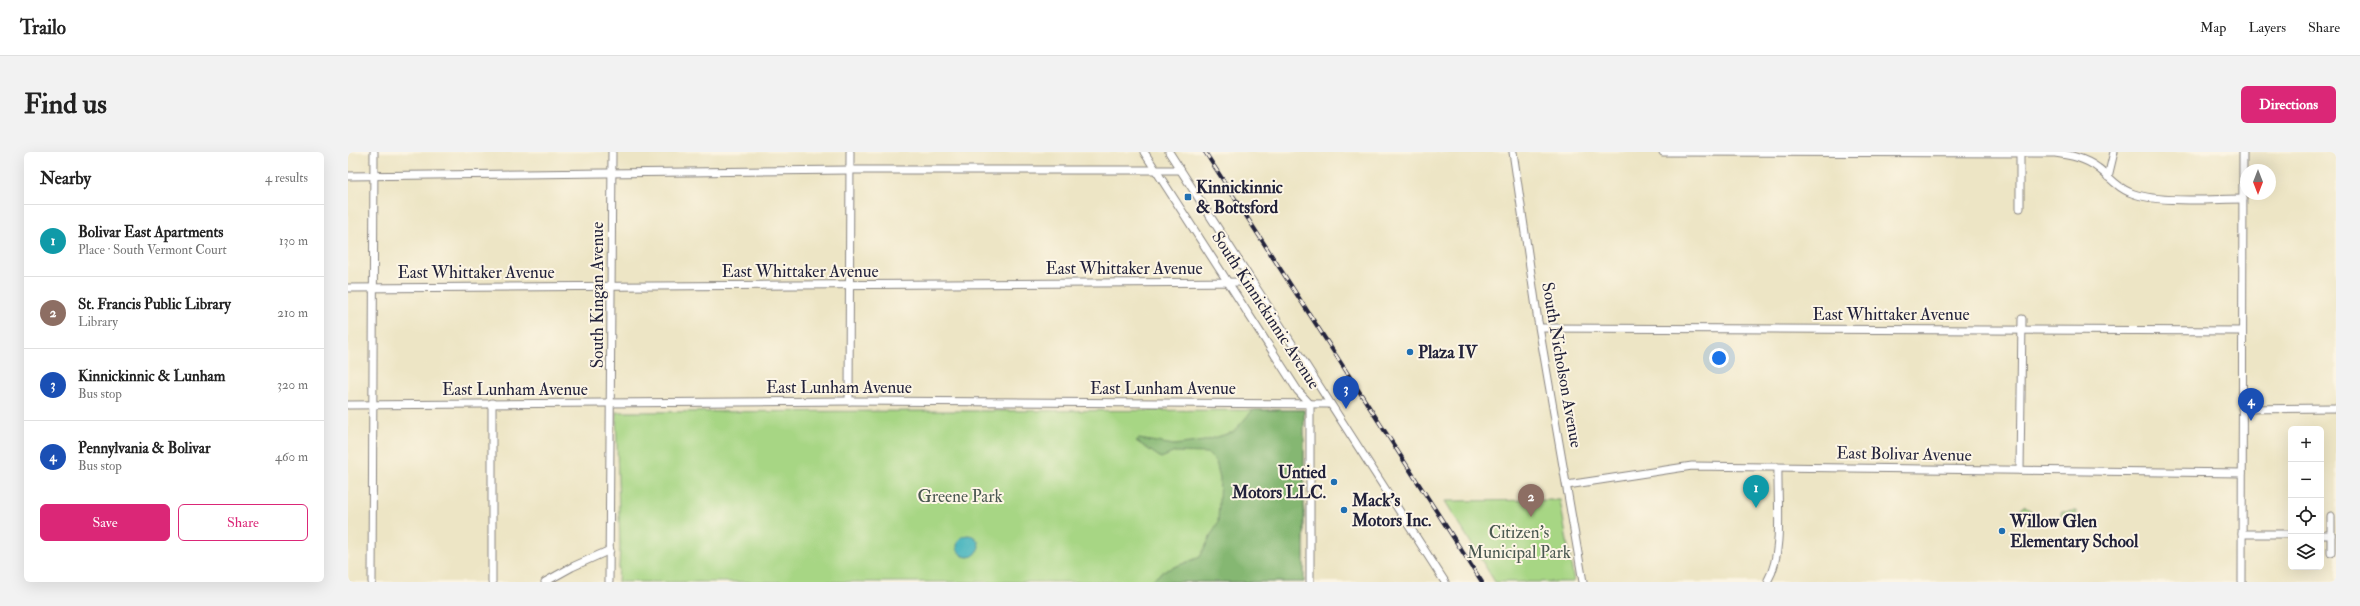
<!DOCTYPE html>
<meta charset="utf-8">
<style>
body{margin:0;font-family:"IM FELL Double Pica",serif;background:#f2f2f2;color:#222}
.controls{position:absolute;right:12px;bottom:12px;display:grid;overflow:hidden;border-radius:6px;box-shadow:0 4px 16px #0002}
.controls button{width:36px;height:36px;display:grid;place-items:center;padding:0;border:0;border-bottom:1px solid #e0e0e0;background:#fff;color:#222;font:20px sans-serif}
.compass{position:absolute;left:1892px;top:12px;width:36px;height:36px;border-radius:50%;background:#fff;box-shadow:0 4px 16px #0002;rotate:180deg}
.you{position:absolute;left:1371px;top:206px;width:14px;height:14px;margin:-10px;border:3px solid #fff;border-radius:50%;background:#1a73e8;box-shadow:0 0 0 6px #1a73e833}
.badge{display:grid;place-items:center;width:26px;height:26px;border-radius:50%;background:#db2777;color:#fff;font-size:13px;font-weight:700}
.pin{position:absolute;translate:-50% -33px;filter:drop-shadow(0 1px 2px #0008)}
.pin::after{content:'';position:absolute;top:21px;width:14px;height:12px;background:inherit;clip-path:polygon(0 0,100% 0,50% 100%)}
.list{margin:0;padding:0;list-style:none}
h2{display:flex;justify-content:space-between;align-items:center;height:52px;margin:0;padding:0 16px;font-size:17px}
h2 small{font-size:13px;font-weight:400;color:#767676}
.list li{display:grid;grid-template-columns:26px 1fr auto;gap:12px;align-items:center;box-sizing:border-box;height:72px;padding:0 16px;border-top:1px solid #e0e0e0}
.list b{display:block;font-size:15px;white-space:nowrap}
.list p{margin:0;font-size:13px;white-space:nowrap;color:#767676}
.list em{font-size:13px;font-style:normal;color:#767676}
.actions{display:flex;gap:8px;padding:12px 16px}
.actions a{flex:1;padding:9px 0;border:1px solid #db2777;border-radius:6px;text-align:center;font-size:14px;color:#db2777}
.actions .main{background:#db2777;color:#fff}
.icon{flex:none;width:22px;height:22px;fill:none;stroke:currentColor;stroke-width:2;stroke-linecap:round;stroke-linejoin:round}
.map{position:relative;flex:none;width:1988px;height:430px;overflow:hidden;border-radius:6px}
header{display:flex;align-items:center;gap:24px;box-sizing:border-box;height:56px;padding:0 20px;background:#fff;border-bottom:1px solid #e0e0e0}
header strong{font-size:19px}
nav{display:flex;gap:22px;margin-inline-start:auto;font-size:14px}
.intro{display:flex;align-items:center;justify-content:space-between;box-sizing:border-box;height:96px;padding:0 24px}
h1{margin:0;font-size:28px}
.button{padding:10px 18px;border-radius:6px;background:#db2777;color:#fff;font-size:14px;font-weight:700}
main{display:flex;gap:24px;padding:0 24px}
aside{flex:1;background:#fff;border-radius:6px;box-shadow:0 4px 16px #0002}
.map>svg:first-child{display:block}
.green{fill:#a7d684;stroke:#647c60}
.forest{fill:#85b772;stroke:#546c56}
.water{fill:#45b4bd;stroke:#346b7c}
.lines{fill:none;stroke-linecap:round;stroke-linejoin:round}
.minor-casing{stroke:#888480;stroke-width:9}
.minor{stroke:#fff;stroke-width:7}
.rail-casing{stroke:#22223b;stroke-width:4}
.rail{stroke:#fcf5e5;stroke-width:2.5;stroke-dasharray:8;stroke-linecap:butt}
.poi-dot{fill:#1f6fb2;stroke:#fcf5e5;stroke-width:1.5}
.labels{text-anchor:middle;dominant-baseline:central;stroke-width:4;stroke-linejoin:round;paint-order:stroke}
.poi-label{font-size:17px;font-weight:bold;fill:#22223b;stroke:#fcf5e5;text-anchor:start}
.street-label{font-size:17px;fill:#22223b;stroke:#fcf5e5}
.park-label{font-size:17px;fill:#4a5851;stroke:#fcf5e5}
</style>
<header>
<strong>Trailo</strong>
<nav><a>Map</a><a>Layers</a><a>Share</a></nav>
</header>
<div class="intro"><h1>Find us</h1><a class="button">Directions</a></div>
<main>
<aside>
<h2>Nearby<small>4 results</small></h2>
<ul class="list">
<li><span class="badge" style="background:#0f9aa8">1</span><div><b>Bolivar East Apartments</b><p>Place · South Vermont Court</p></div><em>130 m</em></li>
<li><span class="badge" style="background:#8d6e63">2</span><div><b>St. Francis Public Library</b><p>Library</p></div><em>210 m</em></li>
<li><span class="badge" style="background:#1a4fb4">3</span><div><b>Kinnickinnic &amp; Lunham</b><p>Bus stop</p></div><em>320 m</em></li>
<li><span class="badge" style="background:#1a4fb4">4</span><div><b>Pennylvania &amp; Bolivar</b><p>Bus stop</p></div><em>460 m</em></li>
</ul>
<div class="actions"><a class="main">Save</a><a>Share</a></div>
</aside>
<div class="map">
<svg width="1988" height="430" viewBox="0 0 1988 430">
<rect width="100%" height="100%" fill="#fcf5e5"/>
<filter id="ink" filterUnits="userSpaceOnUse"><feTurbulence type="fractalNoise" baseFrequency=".025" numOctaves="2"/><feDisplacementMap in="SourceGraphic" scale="8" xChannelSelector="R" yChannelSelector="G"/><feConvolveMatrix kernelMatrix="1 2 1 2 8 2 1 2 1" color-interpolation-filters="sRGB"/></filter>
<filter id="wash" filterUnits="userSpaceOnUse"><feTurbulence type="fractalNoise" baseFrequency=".012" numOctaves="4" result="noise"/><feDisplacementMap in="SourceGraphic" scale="16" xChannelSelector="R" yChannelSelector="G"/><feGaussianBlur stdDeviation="0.9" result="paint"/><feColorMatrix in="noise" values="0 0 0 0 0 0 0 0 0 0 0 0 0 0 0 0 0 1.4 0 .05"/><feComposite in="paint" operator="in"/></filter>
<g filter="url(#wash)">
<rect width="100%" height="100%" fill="#ede5c5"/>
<g class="green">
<polygon points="956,258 956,430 270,430 272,395 268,260"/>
<polygon points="1212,348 1226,430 1147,430 1097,349"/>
<polygon points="1676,354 1683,359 1683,368 1673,368 1672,357"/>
<polygon points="1728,359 1728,366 1719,371 1714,368 1713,360"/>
</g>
<polygon class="forest" points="905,258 956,258 956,430 801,430 816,419 852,405 870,370 872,326 868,310 859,301 827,300 813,306 788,289 791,287 826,293 856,289 885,280"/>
<circle class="water" cx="620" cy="394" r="11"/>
</g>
<g filter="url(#ink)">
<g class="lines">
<defs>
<g id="minor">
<polyline points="796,0 950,239 962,252 962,430"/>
<polyline points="821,0 1097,430"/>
<polyline points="1165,0 1190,169 1235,430"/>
<path d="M1315 0 1707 1C1722 3 1737 6 1750 16 1761 24 1768 35 1781 40 1808 52 1864 47 1895 47"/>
<polyline points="1672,0 1672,56"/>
<polyline points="0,24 502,18 832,18"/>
<polyline points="1760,25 1766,0"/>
<polyline points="0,136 904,130"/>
<polyline points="1192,176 1894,179"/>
<polyline points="501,249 502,0"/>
<polyline points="0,253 501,249 982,252"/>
<polyline points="1894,257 1988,256"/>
<polyline points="1672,318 1674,167"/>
<polyline points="1219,333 1344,314 1894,321"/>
<polyline points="1983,364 1983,400"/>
<polyline points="1894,382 1943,382"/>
<polyline points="1973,383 1983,383"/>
<path d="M1420 428C1436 401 1429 347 1430 315"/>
<polyline points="24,430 26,0"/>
<polyline points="144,430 144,251"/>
<polyline points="197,430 224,415 262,398"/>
<polyline points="261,430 264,0"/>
<polyline points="1894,430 1895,0"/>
</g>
</defs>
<use href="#minor" class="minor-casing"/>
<use href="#minor" class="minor"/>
<defs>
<polyline id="rail" points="857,0 1134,430"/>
</defs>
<use href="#rail" class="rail-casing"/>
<use href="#rail" class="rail"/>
</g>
</g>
<g class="poi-dot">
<rect x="836" y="41" width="8" height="8" rx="2"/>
<circle cx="1062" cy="200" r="4"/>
<circle cx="986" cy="330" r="4"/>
<circle cx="996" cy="358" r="4"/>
<circle cx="1654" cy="379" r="4"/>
</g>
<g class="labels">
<g class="poi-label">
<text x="848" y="35">Kinnickinnic<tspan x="848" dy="20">&amp; Bottsford</tspan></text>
<text x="1070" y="200">Plaza IV</text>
<text x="978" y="320" text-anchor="end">Untied<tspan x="978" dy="20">Motors LLC.</tspan></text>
<text x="1004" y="348">Mack's<tspan x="1004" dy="20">Motors Inc.</tspan></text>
<text x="1662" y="369">Willow Glen<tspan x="1662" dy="20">Elementary School</tspan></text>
</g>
<g class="street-label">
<text x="776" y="116">East Whittaker Avenue</text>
<text x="452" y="119">East Whittaker Avenue</text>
<text x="128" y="120">East Whittaker Avenue</text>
<text transform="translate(249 143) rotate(-90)">South Kingan Avenue</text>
<text transform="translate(918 158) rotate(57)">South Kinnickinnic Avenue</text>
<text x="1543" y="162">East Whittaker Avenue</text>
<text transform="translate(1214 213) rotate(80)">South Nicholson Avenue</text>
<text x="491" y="235">East Lunham Avenue</text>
<text x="815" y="236">East Lunham Avenue</text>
<text x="167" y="237">East Lunham Avenue</text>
<text transform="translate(1556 302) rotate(1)">East Bolivar Avenue</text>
</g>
<g class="park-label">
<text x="612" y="344">Greene Park</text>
<text x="1171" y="380">Citizen's<tspan x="1171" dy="20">Municipal Park</tspan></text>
</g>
</g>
</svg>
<div class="controls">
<button>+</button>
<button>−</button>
<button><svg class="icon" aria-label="locate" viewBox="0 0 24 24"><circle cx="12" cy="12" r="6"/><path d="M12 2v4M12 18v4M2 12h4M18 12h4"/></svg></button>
<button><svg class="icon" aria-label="layers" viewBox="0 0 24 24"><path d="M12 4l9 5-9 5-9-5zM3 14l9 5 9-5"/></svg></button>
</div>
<svg class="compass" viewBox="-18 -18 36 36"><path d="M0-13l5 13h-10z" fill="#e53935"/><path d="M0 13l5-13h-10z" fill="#767676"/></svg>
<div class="you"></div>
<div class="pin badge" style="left:1408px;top:356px;background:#0f9aa8">1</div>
<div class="pin badge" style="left:1183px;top:365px;background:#8d6e63">2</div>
<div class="pin badge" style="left:998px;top:257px;background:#1a4fb4">3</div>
<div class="pin badge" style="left:1903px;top:269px;background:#1a4fb4">4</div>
</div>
</main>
